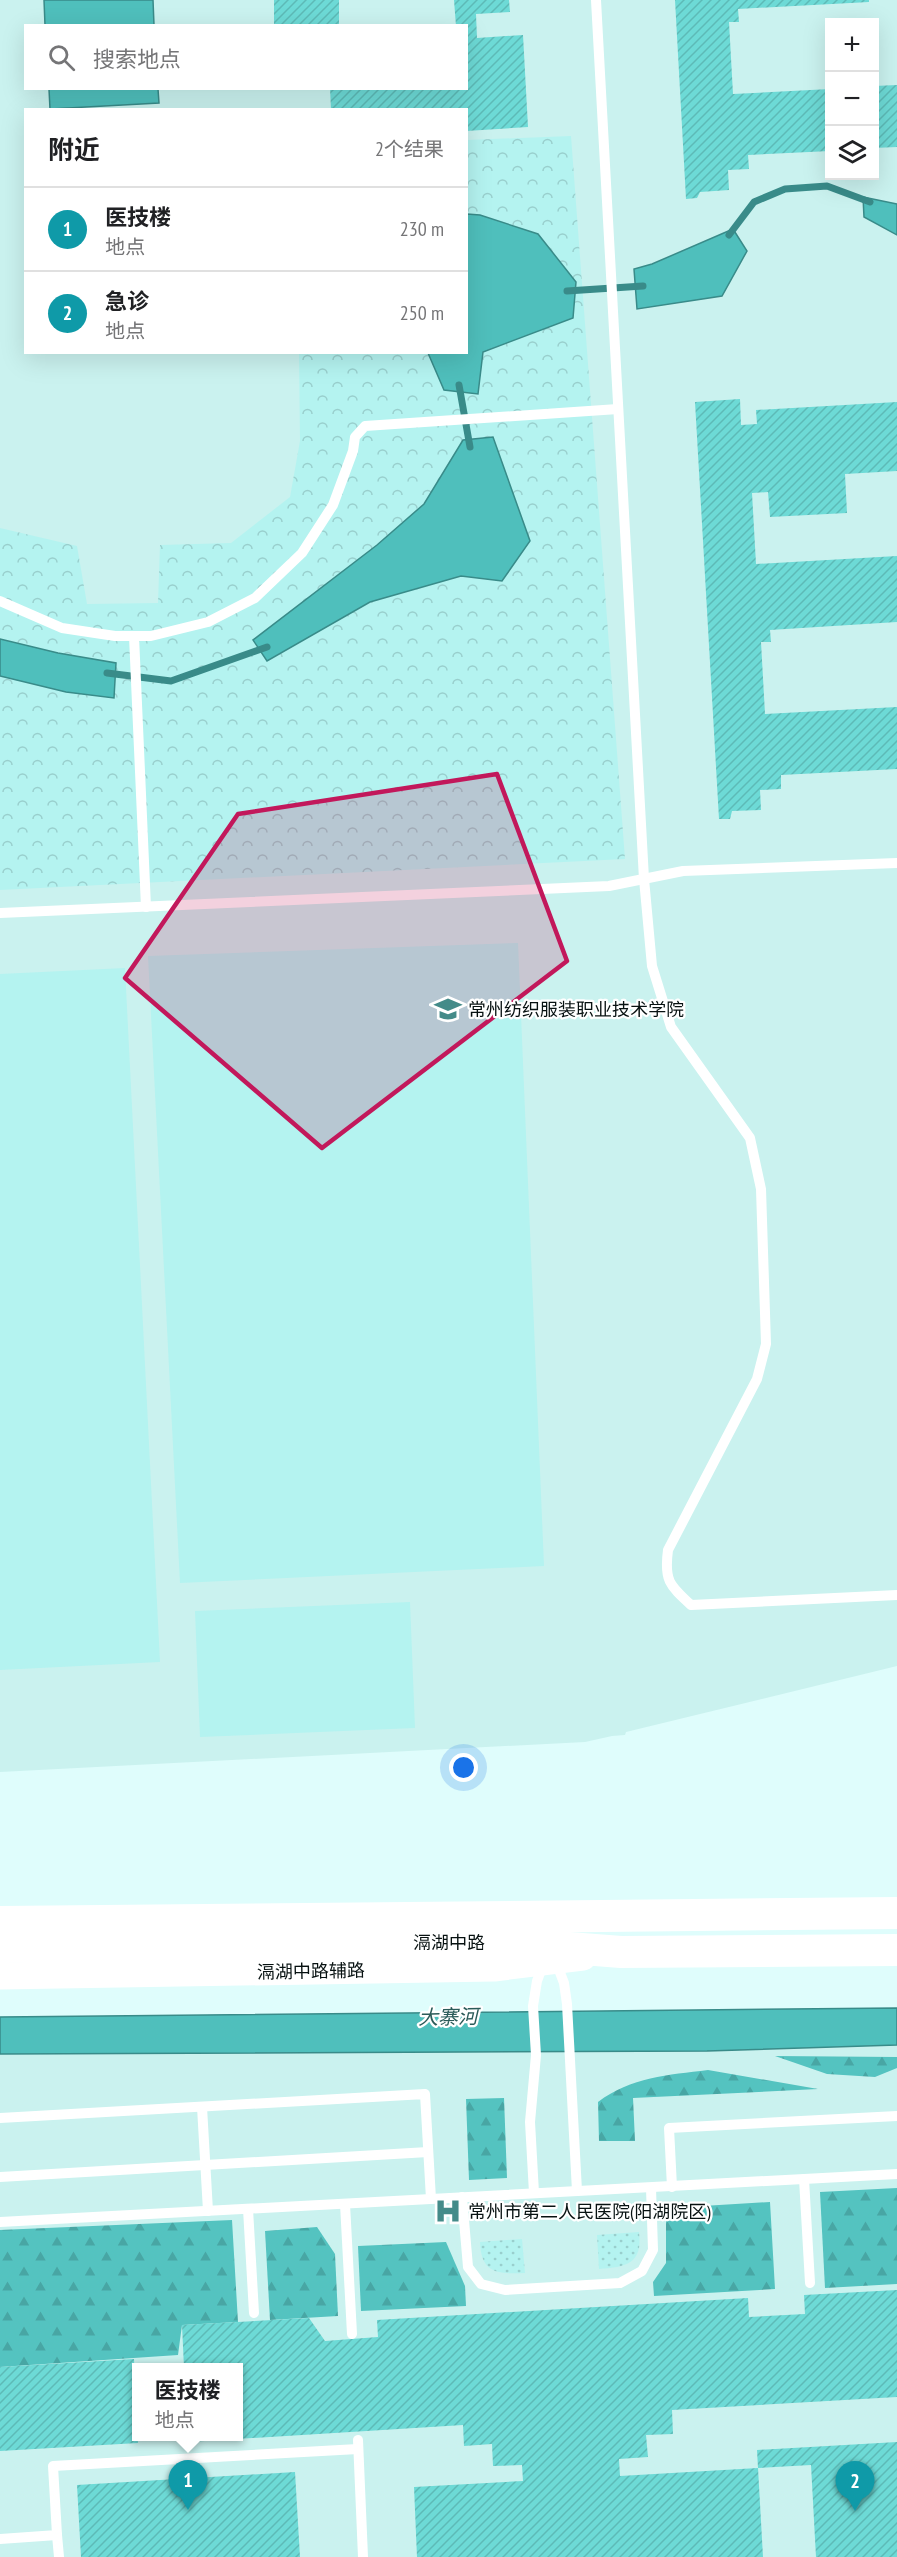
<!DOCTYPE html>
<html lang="zh">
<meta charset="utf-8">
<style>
body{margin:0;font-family:"PT Sans Narrow","Noto Sans SC",sans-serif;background:#f2f2f2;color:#202124}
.controls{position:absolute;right:18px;top:18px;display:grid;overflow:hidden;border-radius:0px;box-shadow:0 6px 24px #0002}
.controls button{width:54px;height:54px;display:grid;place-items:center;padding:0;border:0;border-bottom:2px solid #e0e0e0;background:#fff;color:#202124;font:30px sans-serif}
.you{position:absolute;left:464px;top:1768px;width:21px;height:21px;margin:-15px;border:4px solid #fff;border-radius:50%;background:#1a73e8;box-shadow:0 0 0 9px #1a73e833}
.badge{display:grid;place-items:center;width:39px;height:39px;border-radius:50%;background:#7c3aed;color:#fff;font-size:20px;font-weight:700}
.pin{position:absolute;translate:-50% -50px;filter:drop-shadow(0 2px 3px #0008)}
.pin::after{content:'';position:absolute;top:32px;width:21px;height:18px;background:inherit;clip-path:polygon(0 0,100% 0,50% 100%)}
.popup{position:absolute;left:132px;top:2363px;width:111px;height:78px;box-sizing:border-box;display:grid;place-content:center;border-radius:0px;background:#fff;filter:drop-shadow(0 2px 4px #0005);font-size:20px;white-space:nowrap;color:#757577}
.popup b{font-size:22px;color:#202124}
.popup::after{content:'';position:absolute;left:50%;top:100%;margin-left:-12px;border:12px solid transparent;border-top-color:#fff}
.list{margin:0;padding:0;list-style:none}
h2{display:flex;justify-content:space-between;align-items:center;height:78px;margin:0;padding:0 24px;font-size:26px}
h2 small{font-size:20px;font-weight:400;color:#757577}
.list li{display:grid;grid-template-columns:39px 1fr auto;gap:18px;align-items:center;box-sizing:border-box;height:84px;padding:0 24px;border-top:2px solid #e0e0e0}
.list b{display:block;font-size:22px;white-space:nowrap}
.list p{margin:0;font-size:20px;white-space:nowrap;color:#757577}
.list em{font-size:20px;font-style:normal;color:#757577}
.icon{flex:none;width:33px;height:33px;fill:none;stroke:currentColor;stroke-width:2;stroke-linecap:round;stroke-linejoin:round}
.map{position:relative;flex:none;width:897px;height:2557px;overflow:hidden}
.search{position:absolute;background:#fff;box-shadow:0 6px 24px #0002;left:24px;top:24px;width:444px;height:66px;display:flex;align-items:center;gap:15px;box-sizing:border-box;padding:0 21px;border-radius:0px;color:#757577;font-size:22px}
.panel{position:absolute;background:#fff;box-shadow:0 6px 24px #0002;left:24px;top:108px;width:444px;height:246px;border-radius:0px}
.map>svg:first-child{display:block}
.built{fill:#caf2ef;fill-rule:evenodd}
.grass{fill:url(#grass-dots)}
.forest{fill:url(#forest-firs)}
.park{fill:url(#park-crowns)}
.garden{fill:#b4f3f0}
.water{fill:#4fbfbc;stroke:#398b89;stroke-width:1.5}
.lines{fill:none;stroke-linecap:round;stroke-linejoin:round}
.stream{stroke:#398b89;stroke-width:7}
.building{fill:url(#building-hatch)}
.service{stroke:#fff;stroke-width:10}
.tertiary{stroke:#fff;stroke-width:27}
.secondary{stroke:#fff;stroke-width:32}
.marked{fill:#c2185b;fill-opacity:0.2;stroke:#c2185b;stroke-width:4.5;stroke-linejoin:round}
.labels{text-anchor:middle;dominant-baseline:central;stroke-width:4.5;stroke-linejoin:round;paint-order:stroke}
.poi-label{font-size:18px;fill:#071111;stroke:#fff;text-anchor:start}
.street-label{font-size:18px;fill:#071111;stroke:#fff}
.water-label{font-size:20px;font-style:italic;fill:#2b5b59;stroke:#fff}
</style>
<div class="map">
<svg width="897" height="2557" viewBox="0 0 897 2557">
<defs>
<pattern id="grass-dots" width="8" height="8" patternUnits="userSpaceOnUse" patternTransform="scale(1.5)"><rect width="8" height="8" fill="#b4f3f0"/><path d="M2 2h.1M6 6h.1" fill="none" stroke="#99cfcd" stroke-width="1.8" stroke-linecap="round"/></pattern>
<pattern id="forest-firs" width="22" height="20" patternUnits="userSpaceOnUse" patternTransform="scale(1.5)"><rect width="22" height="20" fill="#54c3c0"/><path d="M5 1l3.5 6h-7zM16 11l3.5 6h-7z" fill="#48a6a4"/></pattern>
<pattern id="park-crowns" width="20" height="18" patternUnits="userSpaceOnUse" patternTransform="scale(1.5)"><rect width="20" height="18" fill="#b4f3f0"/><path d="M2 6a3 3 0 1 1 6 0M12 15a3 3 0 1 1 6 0" fill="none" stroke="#99cfcd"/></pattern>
<pattern id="building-hatch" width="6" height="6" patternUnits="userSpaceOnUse" patternTransform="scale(1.5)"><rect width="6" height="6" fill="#6ddad6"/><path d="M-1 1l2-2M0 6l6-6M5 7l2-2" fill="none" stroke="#5dbab7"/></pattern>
</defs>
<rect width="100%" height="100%" fill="#dffdfc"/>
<g class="built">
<path d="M0 0H897V1666L626 1732 625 1735 612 1736 585 1742 0 1772ZM830 22H874V176H830ZM26 26H466V88H26ZM26 110H466V352H26Z"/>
<path d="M897 2045V2557H0V2054L707 2051ZM137 2368H239V2436H137Z"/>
</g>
<g class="grass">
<path d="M639 2232C643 2264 626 2267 599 2269L597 2235Z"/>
<path d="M522 2239 525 2273C498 2274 481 2274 480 2242Z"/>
</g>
<g class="forest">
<polygon points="775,2056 897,2057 897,2068 875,2077 827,2074"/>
<path d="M708 2070 818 2089 633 2098 635 2141H599L598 2102C631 2077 668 2075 708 2070Z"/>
<polygon points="504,2098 507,2178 469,2180 466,2099"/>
<polygon points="897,2188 897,2284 825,2288 820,2192"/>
<polygon points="770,2202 775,2289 654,2296 653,2282 666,2263 666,2216 670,2208"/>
<polygon points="232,2220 238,2322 182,2325 178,2355 0,2367 0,2230"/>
<polygon points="317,2227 335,2254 338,2316 270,2320 265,2231"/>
<polygon points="446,2242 465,2286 466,2306 361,2311 358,2246"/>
</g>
<polygon class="park" points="571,136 625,859 0,890 0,528 77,546 87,604 158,603 160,545 231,543 290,497 300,441 299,353 466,352 467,140"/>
<g class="garden">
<polygon points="518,943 544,1566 180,1583 148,956"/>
<polygon points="125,968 160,1662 0,1670 0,974"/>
<polygon points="410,1602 415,1728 200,1737 195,1611"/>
</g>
<g class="water">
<polygon points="44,0 153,0 154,25 45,25"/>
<polygon points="49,89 158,89 159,103 50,109"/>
<polygon points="863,197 897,204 897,235 864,217"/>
<polygon points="467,214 480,215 538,234 576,282 573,318 483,352 478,394 444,390 428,353 466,352"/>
<polygon points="733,229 747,251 722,296 637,309 634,269 652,264"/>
<polygon points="493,437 530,541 502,581 461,576 370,602 267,661 253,640 377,545 424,504 463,440"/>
<polygon points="0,639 58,653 116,663 114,698 66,692 0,676"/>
<polygon points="897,2008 897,2045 707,2051 0,2054 0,2017"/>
</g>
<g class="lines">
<g class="stream">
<polyline points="729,235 754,202 785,189 827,186 870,202"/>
<polyline points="567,291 643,286"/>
<polyline points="459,385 470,447"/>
<polyline points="107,673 171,681 267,647"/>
</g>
</g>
<g class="building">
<rect x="274" y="0" width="65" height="26"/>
<polygon points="454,0 509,0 510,12 476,14 477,38 523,35 528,127 466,131 466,110 331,110 330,88 466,88 466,26 456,26"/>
<polygon points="675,0 869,0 869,2 738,9 739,22 729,22 733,94 830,89 830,151 748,155 749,169 728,170 729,190 700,192 697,198 686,199"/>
<polygon points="897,85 897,147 874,148 874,86"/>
<polygon points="740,399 741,425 757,424 756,410 897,402 897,471 845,474 847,513 770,517 768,492 752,493 756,564 897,556 897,622 770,630 771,642 761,642 765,714 897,707 897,769 781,775 781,789 760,790 761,810 732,811 730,819 719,819 695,402"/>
<polygon points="897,2290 897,2397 672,2410 673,2434 646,2435 648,2457 619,2459 620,2476 758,2468 763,2557 417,2557 414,2487 523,2481 522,2465 493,2466 492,2444 464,2446 463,2425 189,2442 188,2436 239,2436 239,2368 184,2368 182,2325 309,2318 325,2341 378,2337 377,2320 748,2298 749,2317 805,2314 804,2295"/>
<polygon points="134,2359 138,2443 0,2451 0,2367"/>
<polygon points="897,2442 897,2557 816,2557 811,2465 758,2468 757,2450"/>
<polygon points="295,2472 300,2557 81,2557 77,2485"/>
</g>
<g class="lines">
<g class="service">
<path d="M596 0 644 879 652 966 671 1027 750 1138 761 1189 766 1344 757 1379 668 1550C664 1580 669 1585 691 1605L897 1595"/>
<polyline points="0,601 62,628 115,636 151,636 208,622 255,598 302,553 333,505 353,451 355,437 365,426 618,409"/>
<polyline points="134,636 146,907"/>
<polyline points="0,913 609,886 683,871 897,863"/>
<polyline points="556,1962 564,1983 567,2004 577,2191"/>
<polyline points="202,2107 208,2211"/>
<polyline points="0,2118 425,2094 431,2199"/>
<polyline points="0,2177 428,2152"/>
<polyline points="804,2179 810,2283"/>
<polyline points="672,2187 669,2128 897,2116"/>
<polyline points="534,2193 530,2122 536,2055 533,2006 537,1981 543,1965"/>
<polyline points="462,2197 468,2267 481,2284 505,2290 620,2283 642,2271 653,2250 651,2188"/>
<polyline points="345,2204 352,2334"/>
<polyline points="248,2209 254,2313"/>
<polyline points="0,2222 897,2174"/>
<polyline points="358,2440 363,2557"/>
<polyline points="57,2535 59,2557"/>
<polyline points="0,2539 57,2535 53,2466 358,2449"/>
</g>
<polyline class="tertiary" points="0,1976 494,1968 583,1957"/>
<g class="secondary">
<polyline points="0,1922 897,1913"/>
<polyline points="0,1947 492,1942 621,1952 897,1950"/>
</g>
</g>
<path class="marked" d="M497 774 567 961 322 1148 125 978 238 814Z"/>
<defs>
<symbol id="university-bare" viewBox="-9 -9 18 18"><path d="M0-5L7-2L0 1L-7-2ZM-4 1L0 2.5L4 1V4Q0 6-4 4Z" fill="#448b89" stroke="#fff" stroke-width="2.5" paint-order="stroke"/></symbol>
<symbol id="hospital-bare" viewBox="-9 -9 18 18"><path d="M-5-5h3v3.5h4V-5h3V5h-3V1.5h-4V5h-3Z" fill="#448b89" stroke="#fff" stroke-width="2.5" paint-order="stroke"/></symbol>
</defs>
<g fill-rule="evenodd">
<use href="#university-bare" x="429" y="990" width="38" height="38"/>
<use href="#hospital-bare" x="429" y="2192" width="38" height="38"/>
</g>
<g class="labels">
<g class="poi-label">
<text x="468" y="1009">常州纺织服装职业技术学院</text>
<text x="468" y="2211">常州市第二人民医院(阳湖院区)</text>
</g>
<g class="street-label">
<text x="449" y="1942">滆湖中路</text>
<text transform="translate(311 1971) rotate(-1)">滆湖中路辅路</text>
</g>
<g class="water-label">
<text transform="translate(448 2017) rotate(-1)">大寨河</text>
</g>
</g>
</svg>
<div class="controls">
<button>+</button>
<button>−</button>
<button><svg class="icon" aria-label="layers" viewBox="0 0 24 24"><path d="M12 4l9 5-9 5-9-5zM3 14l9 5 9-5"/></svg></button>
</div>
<div class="you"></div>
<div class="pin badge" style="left:188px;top:2510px;background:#0f9aa8">1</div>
<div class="popup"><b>医技楼</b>地点</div>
<div class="pin badge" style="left:855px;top:2511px;background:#0f9aa8">2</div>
<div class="search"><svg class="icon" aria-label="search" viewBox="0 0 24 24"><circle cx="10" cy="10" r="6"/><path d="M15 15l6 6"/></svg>搜索地点</div>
<section class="panel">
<h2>附近<small>2个结果</small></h2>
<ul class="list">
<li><span class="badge" style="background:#0f9aa8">1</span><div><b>医技楼</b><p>地点</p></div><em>230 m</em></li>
<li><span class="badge" style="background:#0f9aa8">2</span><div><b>急诊</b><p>地点</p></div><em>250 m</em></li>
</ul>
</section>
</div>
